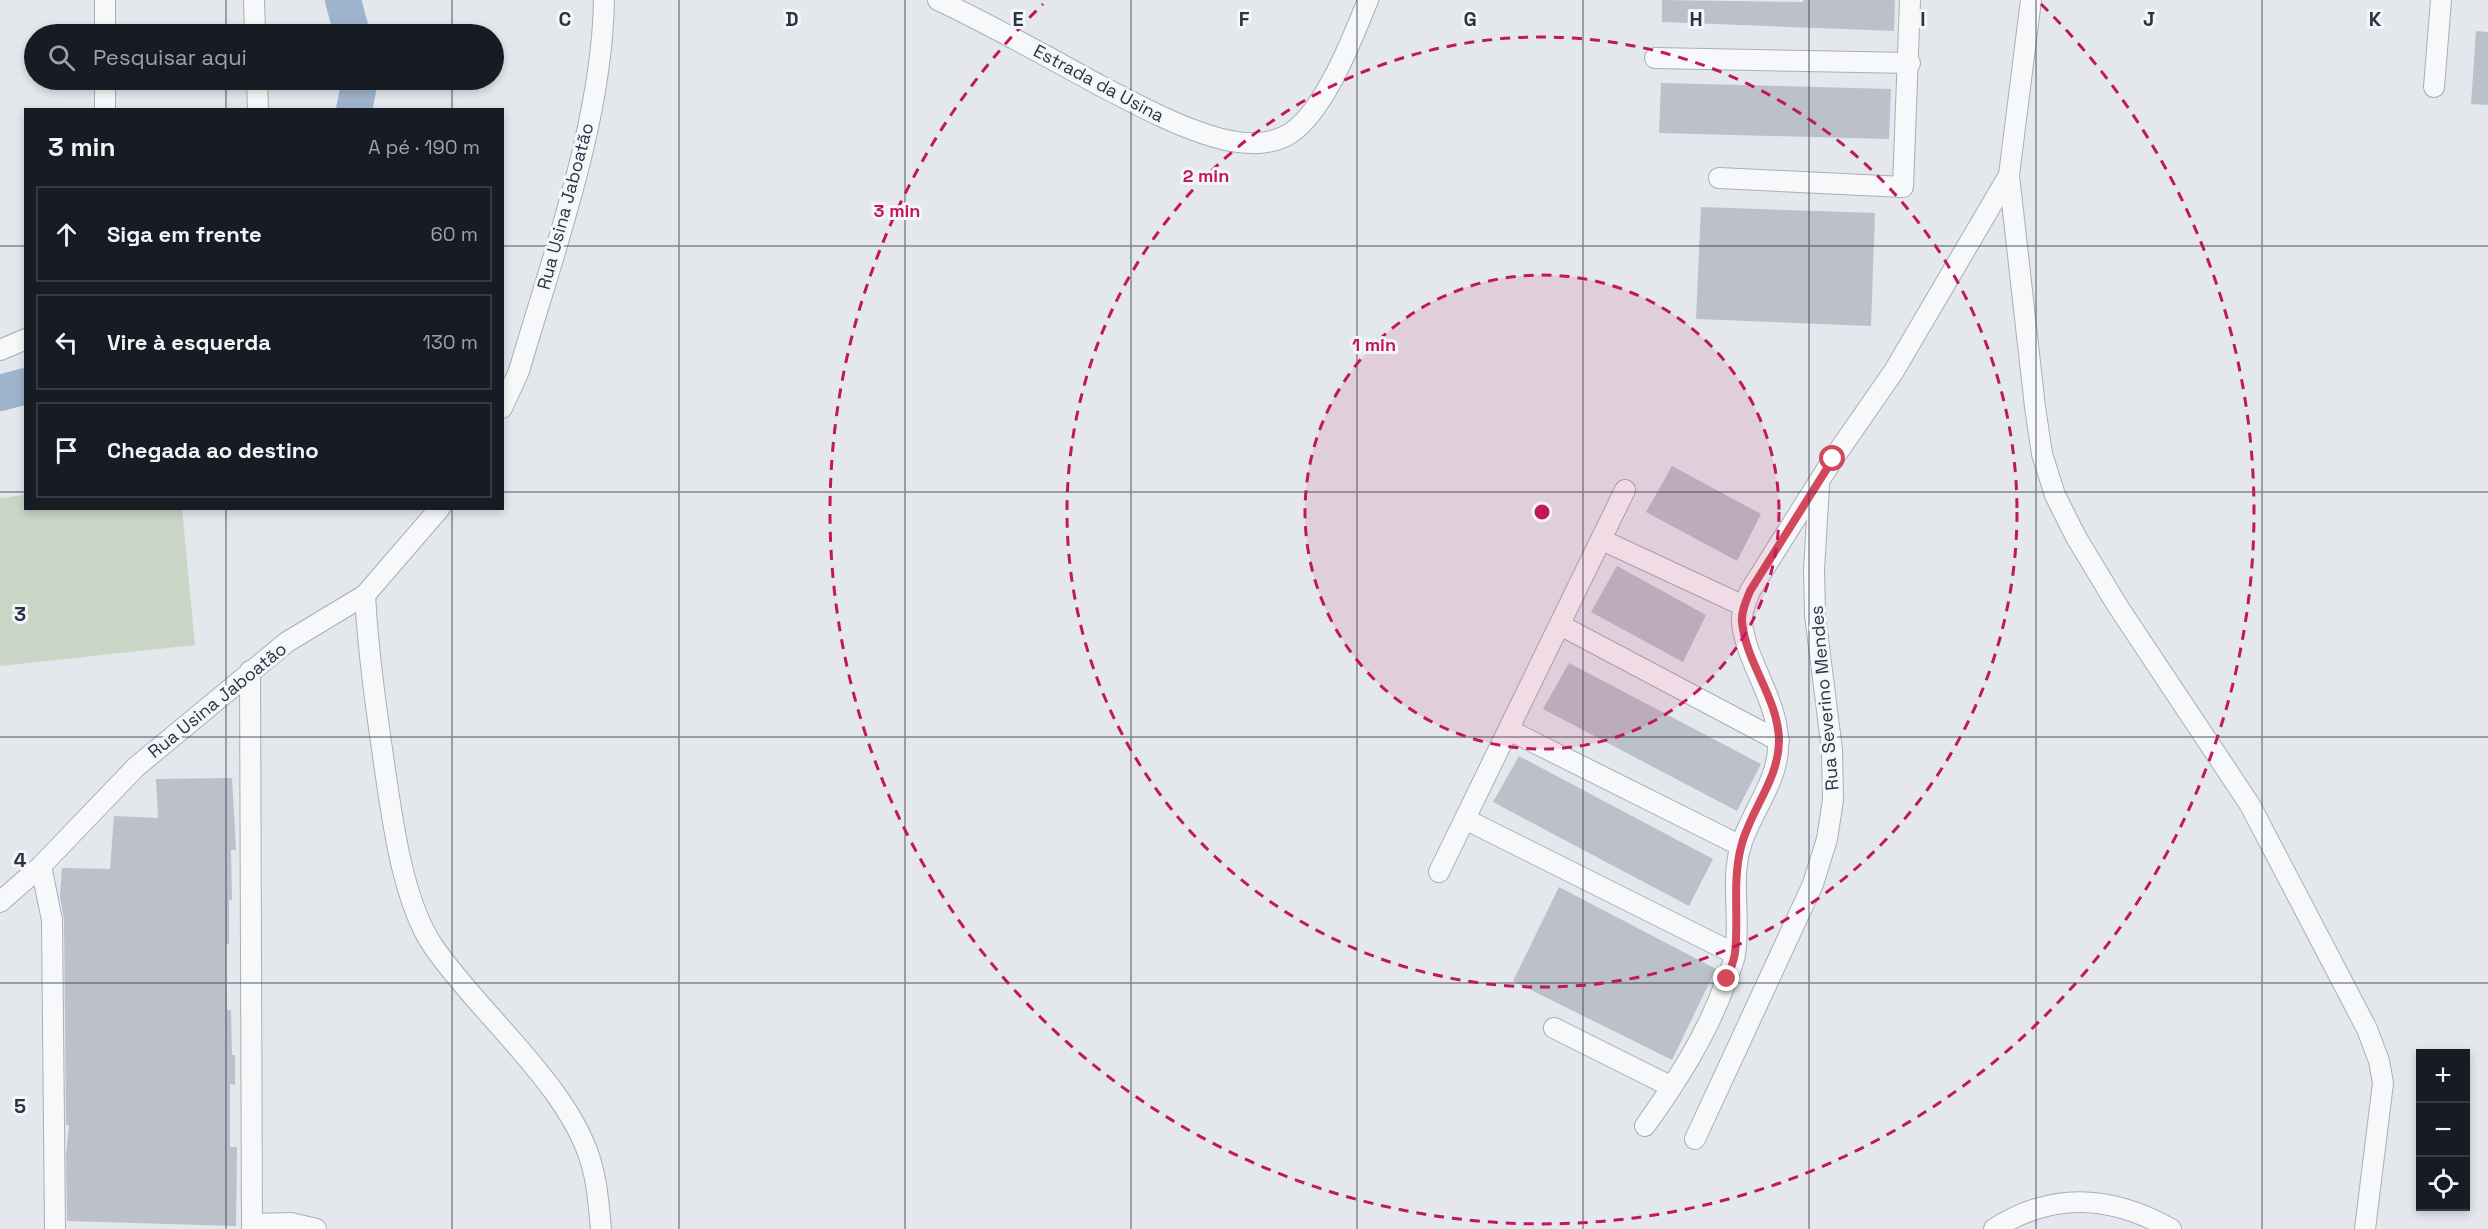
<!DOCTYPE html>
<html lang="pt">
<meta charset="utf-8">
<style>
body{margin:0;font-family:"Space Grotesk",sans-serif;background:#20242c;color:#f1f3f6}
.controls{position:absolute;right:18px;bottom:18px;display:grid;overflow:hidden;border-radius:0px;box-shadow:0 3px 9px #0003}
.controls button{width:54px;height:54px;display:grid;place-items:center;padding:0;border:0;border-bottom:2px solid #363941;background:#171b24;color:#f1f3f6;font:30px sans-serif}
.stop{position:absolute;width:18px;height:18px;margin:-14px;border:4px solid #d1495b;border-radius:50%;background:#fff}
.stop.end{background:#d1495b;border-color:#fff;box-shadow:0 2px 6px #0008}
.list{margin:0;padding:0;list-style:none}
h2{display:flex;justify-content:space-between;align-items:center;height:78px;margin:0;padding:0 24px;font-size:26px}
h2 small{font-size:20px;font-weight:400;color:#9ea1a6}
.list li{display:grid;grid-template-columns:39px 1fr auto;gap:18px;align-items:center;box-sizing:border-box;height:96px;margin:0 12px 12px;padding:0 12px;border:2px solid #363941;border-radius:0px}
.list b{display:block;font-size:22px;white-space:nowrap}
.list em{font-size:20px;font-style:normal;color:#9ea1a6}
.icon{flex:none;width:33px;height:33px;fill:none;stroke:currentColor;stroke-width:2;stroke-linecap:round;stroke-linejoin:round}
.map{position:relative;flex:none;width:2488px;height:1229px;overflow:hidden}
.search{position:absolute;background:#171b24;box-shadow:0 3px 9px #0003;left:24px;top:24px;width:480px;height:66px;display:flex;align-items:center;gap:15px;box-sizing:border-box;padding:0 21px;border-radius:33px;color:#9ea1a6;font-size:22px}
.panel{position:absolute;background:#171b24;box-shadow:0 3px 9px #0003;left:24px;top:108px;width:480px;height:402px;border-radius:0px}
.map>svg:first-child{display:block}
.green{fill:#c9d6c5}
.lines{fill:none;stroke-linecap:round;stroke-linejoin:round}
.river{stroke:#9fb4cc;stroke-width:36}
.building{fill:#bbc0ca}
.minor-casing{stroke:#a9aeb7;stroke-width:22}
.minor{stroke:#f7f8fa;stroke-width:20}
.route{stroke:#d1495b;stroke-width:8}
.grid{fill:none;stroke:#2b3445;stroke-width:1.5;stroke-opacity:0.55}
.ring{fill:none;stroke:#c2185b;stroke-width:3;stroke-dasharray:10 8}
.labels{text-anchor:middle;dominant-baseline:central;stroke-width:6;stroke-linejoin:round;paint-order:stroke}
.street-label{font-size:18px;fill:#2b3445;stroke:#f4f6f9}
.grid-label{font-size:20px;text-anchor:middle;font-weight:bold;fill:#2b3445;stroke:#f4f6f9;stroke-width:6;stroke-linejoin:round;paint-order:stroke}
.centre{fill:#c2185b;stroke:#f4f6f9;stroke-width:3}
.ring-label{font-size:18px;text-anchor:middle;font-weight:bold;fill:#c2185b;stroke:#f4f6f9;stroke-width:6;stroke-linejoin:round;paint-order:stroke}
</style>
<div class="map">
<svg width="2488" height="1229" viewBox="0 0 2488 1229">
<rect width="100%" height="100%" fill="#e4e7ec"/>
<polygon class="green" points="25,495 26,508 182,509 195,645 0,666 0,498"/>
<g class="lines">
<g class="river">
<polyline points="343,0 352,34"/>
<polyline points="354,110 360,80"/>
<polyline points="0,393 26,386"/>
</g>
</g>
<g class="building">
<polygon points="1662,0 1803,2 1803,0 1895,0 1894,31 1662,22"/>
<polygon points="2476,31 2488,32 2488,105 2471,104"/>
<polygon points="1661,83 1891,89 1889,139 1659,133"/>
<polygon points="1701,207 1875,213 1871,326 1696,319"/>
<polygon points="1672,466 1761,514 1737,561 1646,512"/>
<polygon points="1617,566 1706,615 1683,662 1591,612"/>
<polygon points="1569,663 1761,764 1737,811 1543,709"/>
<polygon points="1519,756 1713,859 1689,906 1493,802"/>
<polygon points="232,778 236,850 231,850 232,900 229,900 229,944 226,944 227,1010 231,1010 232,1055 235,1055 235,1085 230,1084 230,1147 237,1147 236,1226 67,1221 66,1155 69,1125 66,1125 64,920 60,896 62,868 110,869 114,816 158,818 156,779"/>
<polygon points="1559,887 1716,969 1672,1060 1513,981"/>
</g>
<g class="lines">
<defs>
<g id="minor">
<polyline points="105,0 105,34"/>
<polyline points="254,0 255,34"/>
<path d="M938 0C993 26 1046 56 1099 85 1136 104 1172 124 1211 136 1236 144 1268 148 1291 133 1325 110 1353 37 1368 0"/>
<polyline points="2031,0 2009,175 2035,407 2042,454 2055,495 2076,537 2117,605 2250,805 2367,1029 2379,1061 2383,1083 2365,1229"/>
<polyline points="1655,58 1910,63"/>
<polyline points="105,80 105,110"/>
<polyline points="257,80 258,110"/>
<polyline points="2434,87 2441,0"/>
<polyline points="1719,178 1903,187 1910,0"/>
<polyline points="0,350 26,339"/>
<path d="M502 408 519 371C553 254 602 122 604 0"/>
<polyline points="1602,540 1744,606"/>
<path d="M365 595C368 651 376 707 384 763 392 817 402 900 433 946 479 1014 575 1090 593 1170 598 1189 599 1210 601 1229"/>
<polyline points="1560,625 1779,741"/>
<polyline points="250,671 252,1229"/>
<polyline points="1509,730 1741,846"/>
<polyline points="1465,819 1735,954"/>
<polyline points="41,866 52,920 55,1229"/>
<polyline points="1439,872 1625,490"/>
<polyline points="0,902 41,866 136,767 287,642 365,595 440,508"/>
<polyline points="1554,1028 1672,1087"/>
<path d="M1645 1126C1677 1081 1706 1036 1725 984 1728 974 1734 964 1735 954 1741 918 1730 880 1741 845 1752 810 1781 778 1778 739 1776 697 1746 662 1742 622 1741 612 1746 601 1750 591L1833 459 1894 371 2009 175"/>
<polyline points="1695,1139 1813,884 1827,839 1833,800 1832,750 1815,615 1814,570 1819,486"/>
<polyline points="252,1224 291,1223 316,1229"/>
<path d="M1994 1229C2053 1191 2111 1195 2171 1229"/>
</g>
</defs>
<use href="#minor" class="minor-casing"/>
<use href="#minor" class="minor"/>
</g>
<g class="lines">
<path class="route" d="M1727 979C1730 970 1734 961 1735 953 1739 918 1732 882 1741 847 1750 810 1779 780 1779 740 1778 698 1746 663 1742 622 1741 612 1746 601 1750 591L1833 459"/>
</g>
<path class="grid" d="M226 0V34M452 0V34M679 0V1229M905 0V1229M1131 0V1229M1357 0V1229M1583 0V1229M1809 0V1229M2036 0V1229M2262 0V1229M226 80V110M452 80V110M0 246H26M502 246H2488M0 492H26M502 492H2488M226 508V1229M452 508V1229M0 737H2488M0 983H2488"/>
<circle cx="1542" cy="512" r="237" fill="#c2185b" fill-opacity=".12"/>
<g class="ring">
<circle cx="1542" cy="512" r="237"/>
<circle cx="1542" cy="512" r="475"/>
<path d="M2041 4A712 712 0 1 1 1043 4"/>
</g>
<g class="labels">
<g class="street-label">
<text transform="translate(1099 83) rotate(28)">Estrada da Usina</text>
<text transform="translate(565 206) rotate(-75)">Rua Usina Jaboatão</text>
<text transform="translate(1824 698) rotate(-95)">Rua Severino Mendes</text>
<text transform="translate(217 700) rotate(-39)">Rua Usina Jaboatão</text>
</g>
</g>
<g class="grid-label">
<text x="565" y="26">C</text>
<text x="792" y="26">D</text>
<text x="1018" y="26">E</text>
<text x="1244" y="26">F</text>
<text x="1470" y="26">G</text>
<text x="1696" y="26">H</text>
<text x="1923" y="26">I</text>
<text x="2149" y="26">J</text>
<text x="2375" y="26">K</text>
<text x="20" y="621">3</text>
<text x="20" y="867">4</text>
<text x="20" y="1113">5</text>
</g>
<circle cx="1542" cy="512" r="9" class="centre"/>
<g class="ring-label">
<text x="1206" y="182">2 min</text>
<text x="897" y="217">3 min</text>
<text x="1374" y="351">1 min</text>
</g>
</svg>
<div class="controls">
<button>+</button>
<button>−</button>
<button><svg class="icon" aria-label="locate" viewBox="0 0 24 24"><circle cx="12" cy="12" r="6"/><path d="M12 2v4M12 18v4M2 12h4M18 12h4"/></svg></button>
</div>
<div class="stop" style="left:1833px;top:459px"></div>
<div class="stop end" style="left:1727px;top:979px"></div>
<div class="search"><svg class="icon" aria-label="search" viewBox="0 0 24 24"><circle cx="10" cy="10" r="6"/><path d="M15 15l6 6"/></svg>Pesquisar aqui</div>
<section class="panel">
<h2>3 min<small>A pé · 190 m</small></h2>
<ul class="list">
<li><svg class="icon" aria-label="ahead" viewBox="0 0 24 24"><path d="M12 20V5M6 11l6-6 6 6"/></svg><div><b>Siga em frente</b></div><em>60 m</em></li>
<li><svg class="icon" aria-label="left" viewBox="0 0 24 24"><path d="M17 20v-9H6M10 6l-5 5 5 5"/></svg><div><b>Vire à esquerda</b></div><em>130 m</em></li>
<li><svg class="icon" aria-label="arrive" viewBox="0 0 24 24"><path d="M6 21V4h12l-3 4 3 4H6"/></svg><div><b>Chegada ao destino</b></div></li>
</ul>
</section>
</div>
